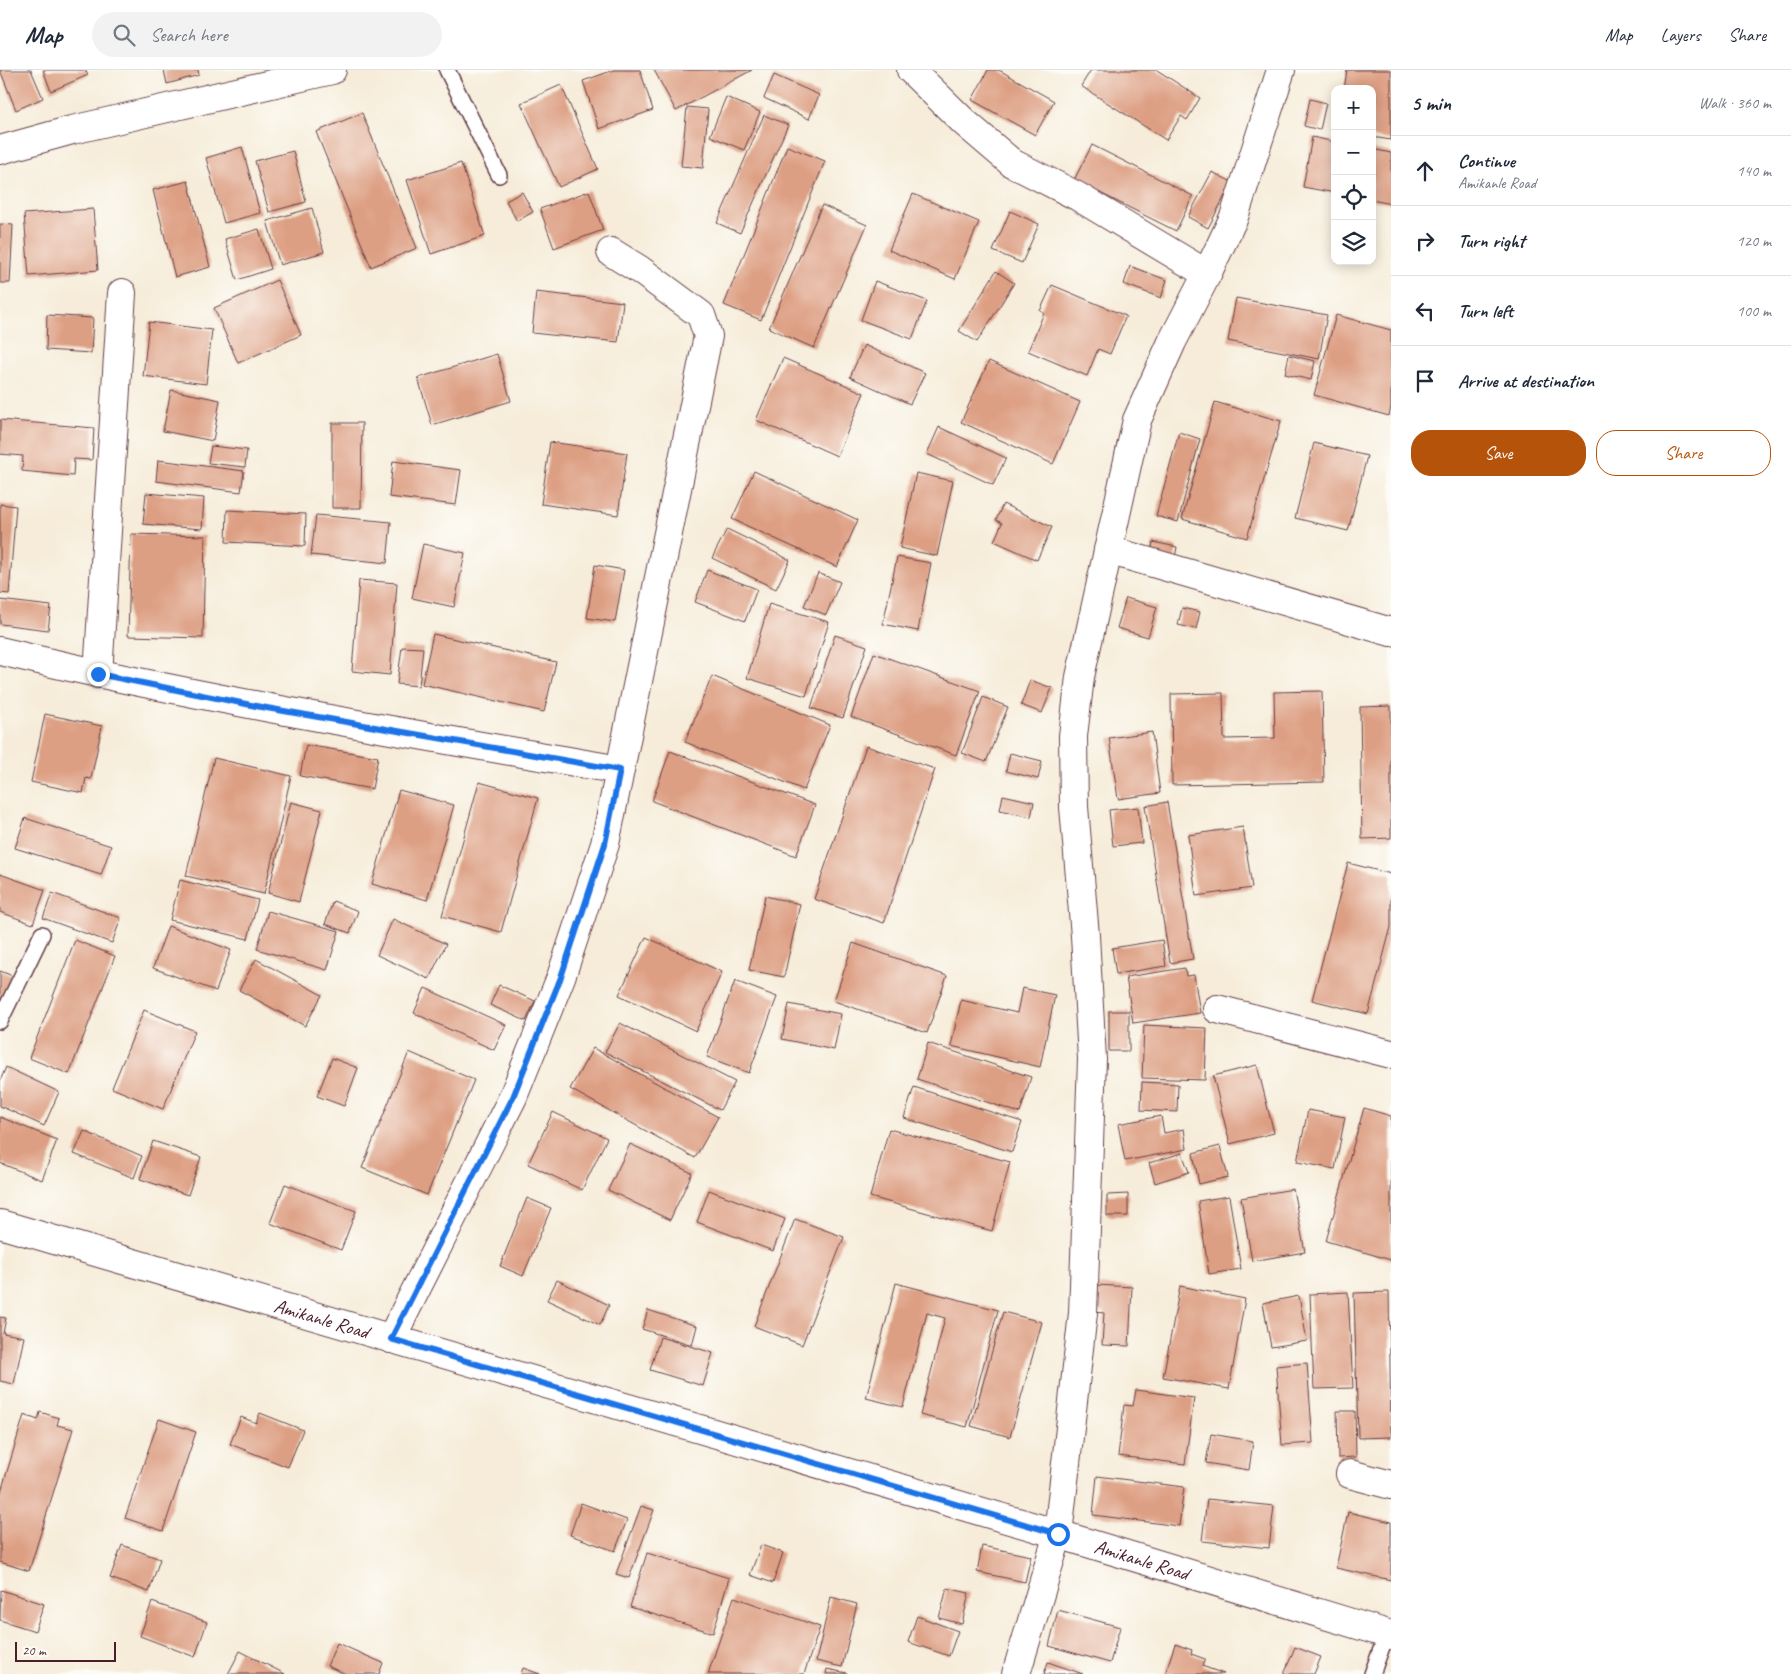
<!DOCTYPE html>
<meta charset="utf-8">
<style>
body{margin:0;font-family:Caveat,sans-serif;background:#f2f2f3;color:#1f2937}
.controls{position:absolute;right:15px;top:15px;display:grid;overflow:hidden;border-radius:10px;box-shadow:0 2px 12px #0003}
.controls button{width:45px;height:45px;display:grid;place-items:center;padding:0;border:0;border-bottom:1px solid #e0e1e3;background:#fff;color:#1f2937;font:25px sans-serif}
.scale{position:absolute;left:15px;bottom:12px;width:101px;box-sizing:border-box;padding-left:5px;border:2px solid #4a1f2b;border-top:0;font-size:14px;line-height:18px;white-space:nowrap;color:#4a1f2b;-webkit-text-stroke:4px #fdfcf7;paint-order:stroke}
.stop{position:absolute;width:15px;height:15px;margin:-11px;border:4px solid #1a73e8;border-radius:50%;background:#fff}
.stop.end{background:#1a73e8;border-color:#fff;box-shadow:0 1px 5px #0008}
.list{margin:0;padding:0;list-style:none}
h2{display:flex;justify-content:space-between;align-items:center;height:65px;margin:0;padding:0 20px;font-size:21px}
h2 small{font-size:16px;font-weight:400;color:#747a83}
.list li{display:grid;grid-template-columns:32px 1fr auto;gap:15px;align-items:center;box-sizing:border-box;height:70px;padding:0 20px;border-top:1px solid #e0e1e3}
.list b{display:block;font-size:19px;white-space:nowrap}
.list p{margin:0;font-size:16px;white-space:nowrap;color:#747a83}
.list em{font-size:16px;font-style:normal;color:#747a83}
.actions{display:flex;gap:10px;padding:15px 20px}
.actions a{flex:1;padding:11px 0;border:1px solid #b45309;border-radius:20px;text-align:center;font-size:18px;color:#b45309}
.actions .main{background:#b45309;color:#fff}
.icon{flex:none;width:28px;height:28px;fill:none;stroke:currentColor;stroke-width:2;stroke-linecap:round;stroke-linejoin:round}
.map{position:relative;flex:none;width:1391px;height:1604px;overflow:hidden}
header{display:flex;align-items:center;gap:30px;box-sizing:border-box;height:70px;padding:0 25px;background:#fff;border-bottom:1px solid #e0e1e3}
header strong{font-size:24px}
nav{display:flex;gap:28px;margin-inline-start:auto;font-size:18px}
.search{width:350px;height:45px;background:#f2f2f3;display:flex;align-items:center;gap:12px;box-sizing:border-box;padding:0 18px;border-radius:28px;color:#747a83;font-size:19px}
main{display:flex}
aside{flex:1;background:#fff}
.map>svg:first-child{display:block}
.building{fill:#dd9f83}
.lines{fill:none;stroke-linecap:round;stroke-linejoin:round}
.service-casing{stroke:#643e45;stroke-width:18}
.minor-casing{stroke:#643e45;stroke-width:30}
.tertiary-casing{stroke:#643e45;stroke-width:30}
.service{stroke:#fff;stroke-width:15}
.minor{stroke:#fff;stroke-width:28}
.tertiary{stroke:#fff;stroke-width:28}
.route{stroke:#1a73e8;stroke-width:6}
.labels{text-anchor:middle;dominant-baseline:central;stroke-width:4;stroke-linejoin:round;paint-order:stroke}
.street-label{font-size:20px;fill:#4a1f2b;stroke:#fdfcf7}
</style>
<header>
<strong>Map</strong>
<div class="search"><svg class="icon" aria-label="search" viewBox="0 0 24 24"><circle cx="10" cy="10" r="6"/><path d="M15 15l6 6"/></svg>Search here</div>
<nav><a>Map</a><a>Layers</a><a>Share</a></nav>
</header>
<main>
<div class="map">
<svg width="1391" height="1604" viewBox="0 0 1391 1604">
<rect width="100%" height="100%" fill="#fdfcf7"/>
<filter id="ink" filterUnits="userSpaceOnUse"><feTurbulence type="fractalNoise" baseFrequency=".02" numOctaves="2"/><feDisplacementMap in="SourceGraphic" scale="10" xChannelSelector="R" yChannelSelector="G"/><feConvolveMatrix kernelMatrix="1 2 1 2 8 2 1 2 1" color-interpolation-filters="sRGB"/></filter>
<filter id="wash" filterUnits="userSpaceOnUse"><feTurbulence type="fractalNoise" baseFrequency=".0096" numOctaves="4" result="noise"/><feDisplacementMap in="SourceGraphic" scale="20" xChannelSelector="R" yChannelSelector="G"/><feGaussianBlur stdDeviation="1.12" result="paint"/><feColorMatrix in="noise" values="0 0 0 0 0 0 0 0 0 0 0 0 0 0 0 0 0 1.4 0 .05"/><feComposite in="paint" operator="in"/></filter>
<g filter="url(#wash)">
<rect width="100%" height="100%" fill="#f6ecd9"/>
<g id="blocks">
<g class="building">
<polygon points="0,0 31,0 43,28 16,40"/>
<polygon points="43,0 85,0 88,5 51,21"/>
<polygon points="164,0 198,0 199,5 167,14"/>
<polygon points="614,0 640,0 653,40 599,59 583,11"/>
<polygon points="654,0 752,0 676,41"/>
<polygon points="988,0 999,0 1054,31 1035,65 972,30"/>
<polygon points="1091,0 1157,0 1200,28 1187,50 1181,46 1166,70 1081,16"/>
<polygon points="1347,0 1391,0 1391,70 1372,67 1372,19 1344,19"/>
<polygon points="774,5 819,25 809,49 764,28"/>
<polygon points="561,15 598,99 559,117 521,33"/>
<polygon points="726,27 760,42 744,80 710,66"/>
<polygon points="1310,29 1326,33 1320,60 1304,56"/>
<polygon points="687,37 708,39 703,98 681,96"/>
<polygon points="362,43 417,178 371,197 316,62"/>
<polygon points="764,45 788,55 740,163 717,153"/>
<polygon points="1312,67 1335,72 1335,123 1303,117"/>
<polygon points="1092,75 1193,126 1176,161 1074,110"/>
<polygon points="787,76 825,91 761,250 724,235"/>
<polygon points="242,77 260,143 224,153 206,88"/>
<polygon points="1372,79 1391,83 1391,134 1372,130"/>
<polygon points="293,81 306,132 269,142 255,91"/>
<polygon points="461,93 485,166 431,184 407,110"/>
<polygon points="1212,102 1232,112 1208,158 1188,147"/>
<polygon points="188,111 210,197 175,207 153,120"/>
<polygon points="589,121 603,160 554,178 540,139"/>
<polygon points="522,122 533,142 517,151 506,131"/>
<polygon points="913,124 979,152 955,209 889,180"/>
<polygon points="822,135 867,155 814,278 769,258"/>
<polygon points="312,138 324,182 280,195 267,151"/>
<polygon points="93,139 98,200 29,206 24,144"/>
<polygon points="1010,141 1039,154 1022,193 993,181"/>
<polygon points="0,154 13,155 10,213 0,213"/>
<polygon points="259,159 271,199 237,210 225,169"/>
<polygon points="1130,196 1167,210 1161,228 1124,214"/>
<polygon points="996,201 1014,213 977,272 959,261"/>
<polygon points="277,210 301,265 238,293 214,238"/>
<polygon points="875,211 927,231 912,269 861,250"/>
<polygon points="1052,215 1126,246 1110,284 1098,279 1087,306 1028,281 1044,243 1040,241"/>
<polygon points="536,222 623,232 618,272 532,263"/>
<polygon points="1236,228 1327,245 1319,289 1228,271"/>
<polygon points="47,245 93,248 91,283 46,280"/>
<polygon points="1336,245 1391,260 1391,337 1389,346 1314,325"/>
<polygon points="149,252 212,260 206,314 143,306"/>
<polygon points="864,275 925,303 910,334 850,307"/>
<polygon points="497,284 511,331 432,355 418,308"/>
<polygon points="1289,285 1315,291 1311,310 1285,304"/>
<polygon points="783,288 864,323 837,386 756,350"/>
<polygon points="989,291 1080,332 1053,394 961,352"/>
<polygon points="171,320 220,330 213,371 163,361"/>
<polygon points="1215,332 1281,351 1247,468 1182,449"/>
<polygon points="0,350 94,358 92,390 74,389 73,406 22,401 23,386 0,384"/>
<polygon points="332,353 362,353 361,438 332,438"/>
<polygon points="939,357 1006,388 993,415 927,384"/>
<polygon points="1179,362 1200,369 1178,452 1156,446"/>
<polygon points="550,372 627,383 618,445 541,434"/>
<polygon points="1314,373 1367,386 1348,461 1295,448"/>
<polygon points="211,376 247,380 245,397 208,393"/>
<polygon points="158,390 244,401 241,422 156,411"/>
<polygon points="393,391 461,400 456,435 389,427"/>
<polygon points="754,401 858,450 837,497 732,449"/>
<polygon points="916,403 953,411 937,486 900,478"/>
<polygon points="146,423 204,428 202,459 143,454"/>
<polygon points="0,434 16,436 9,524 0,523"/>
<polygon points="1003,434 1052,457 1037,490 994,471 1002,453 996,450"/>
<polygon points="227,440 306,444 305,476 226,472"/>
<polygon points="316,445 391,452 387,493 311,485"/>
<polygon points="727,459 790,490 776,519 712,488"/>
<polygon points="131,464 205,466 203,568 128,566"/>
<polygon points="1153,472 1177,477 1174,493 1150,488"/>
<polygon points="423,474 465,483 454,537 412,528"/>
<polygon points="897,487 931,493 918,561 883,554"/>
<polygon points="595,495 624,500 615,552 587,548"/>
<polygon points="707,500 757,519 745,551 695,532"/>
<polygon points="818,503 840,512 826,545 804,536"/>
<polygon points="359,510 397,513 390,605 352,601"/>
<polygon points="1126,528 1157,537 1148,567 1117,558"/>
<polygon points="0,530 51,536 48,560 0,554"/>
<polygon points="769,534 829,552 806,626 747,608"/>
<polygon points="1182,538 1200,542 1196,559 1178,555"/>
<polygon points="433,564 556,592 544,642 422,614"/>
<polygon points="835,565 867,576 843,648 811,638"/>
<polygon points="402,577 423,578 419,616 397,614"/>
<polygon points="874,583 980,621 956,685 851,647"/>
<polygon points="712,606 830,655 804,720 685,672"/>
<polygon points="1030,610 1052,618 1042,643 1021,635"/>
<polygon points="1322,621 1324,712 1172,715 1171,624 1223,623 1224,669 1275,668 1274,622"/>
<polygon points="983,627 1008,637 986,692 962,683"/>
<polygon points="1391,636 1391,768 1362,769 1360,637"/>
<polygon points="45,644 102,656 91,709 86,708 83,723 31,712"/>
<polygon points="1152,662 1160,723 1118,729 1109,668"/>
<polygon points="306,675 378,687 372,719 300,706"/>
<polygon points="866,676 935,699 884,853 814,829"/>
<polygon points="670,681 815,735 796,786 652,731"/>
<polygon points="1010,683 1042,691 1038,709 1006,701"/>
<polygon points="214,688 291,706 264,824 186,806"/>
<polygon points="479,712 538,728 501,862 442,846"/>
<polygon points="399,720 454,735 427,830 372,814"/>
<polygon points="1003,725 1034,732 1031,747 1000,740"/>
<polygon points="291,732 322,740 299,832 268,823"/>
<polygon points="1167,732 1193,889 1170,893 1145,736"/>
<polygon points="1138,737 1142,773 1113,776 1109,740"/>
<polygon points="25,748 111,776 101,805 15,778"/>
<polygon points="1243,757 1252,818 1196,826 1188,765"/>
<polygon points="1348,793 1391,804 1391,857 1368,944 1312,930"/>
<polygon points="0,804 45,820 33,854 0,842"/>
<polygon points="180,810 258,830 248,869 170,850"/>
<polygon points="52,823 121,848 112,873 43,848"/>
<polygon points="765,826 800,834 784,907 749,900"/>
<polygon points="333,831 358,841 350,863 325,854"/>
<polygon points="268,841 339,861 327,900 257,879"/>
<polygon points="393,849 446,874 429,909 377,885"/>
<polygon points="168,856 231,880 216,921 153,898"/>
<polygon points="646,867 722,902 696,961 619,925"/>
<polygon points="75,870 115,886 69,1004 29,988"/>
<polygon points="1162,870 1166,896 1116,904 1112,878"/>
<polygon points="853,873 947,906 927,963 834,931"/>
<polygon points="256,889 322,925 305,956 239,920"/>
<polygon points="1185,898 1186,906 1194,905 1200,943 1133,953 1126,907"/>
<polygon points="0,901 13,906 0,938"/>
<polygon points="735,911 777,927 749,1003 707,987"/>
<polygon points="499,915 535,931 526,951 490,935"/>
<polygon points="425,918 506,955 494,980 414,943"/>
<polygon points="1022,918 1055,925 1040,997 951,976 961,930 1017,943"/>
<polygon points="789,934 841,944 834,980 782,969"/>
<polygon points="144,940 195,961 163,1039 112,1018"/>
<rect x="1109" y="941" width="20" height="40"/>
<polygon points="620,953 735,1012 720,1040 605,982"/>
<polygon points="1144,955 1207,958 1205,1010 1142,1008"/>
<polygon points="928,973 1031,1007 1020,1043 917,1009"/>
<polygon points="593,978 718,1047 695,1088 570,1019"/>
<polygon points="409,982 474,1010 427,1125 362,1098"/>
<polygon points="332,988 358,998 344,1036 317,1026"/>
<polygon points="1257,995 1274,1063 1230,1074 1213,1006"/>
<polygon points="6,997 59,1022 44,1056 0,1036 0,1011"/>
<polygon points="1142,1012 1178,1014 1177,1042 1141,1040"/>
<polygon points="914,1017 1022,1052 1012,1082 904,1048"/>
<polygon points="1364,1038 1391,1046 1391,1190 1326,1171"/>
<polygon points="1308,1040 1345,1047 1335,1099 1297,1092"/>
<polygon points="553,1042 607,1068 582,1120 528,1094"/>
<polygon points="1161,1046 1164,1063 1184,1059 1187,1079 1125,1091 1118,1054"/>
<polygon points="0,1047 57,1070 42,1110 0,1093"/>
<polygon points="889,1059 1010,1092 992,1161 870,1127"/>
<polygon points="84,1061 142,1086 134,1108 74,1084"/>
<polygon points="153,1071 201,1087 188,1125 140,1109"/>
<polygon points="630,1074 692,1103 670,1150 608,1120"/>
<polygon points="1220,1076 1228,1107 1199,1114 1193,1083"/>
<polygon points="1182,1083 1189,1102 1155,1113 1149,1093"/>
<polygon points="285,1114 356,1141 341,1180 270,1153"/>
<polygon points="1293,1119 1305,1182 1252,1191 1241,1128"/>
<polygon points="709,1120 785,1149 773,1181 697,1152"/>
<polygon points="1128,1124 1128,1146 1107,1146 1107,1125"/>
<polygon points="1229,1126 1241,1199 1209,1204 1198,1131"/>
<polygon points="527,1128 551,1138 523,1206 500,1196"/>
<polygon points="795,1149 844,1167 802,1275 754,1256"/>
<polygon points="557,1210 609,1235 600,1255 547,1230"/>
<polygon points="896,1213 998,1240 967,1357 920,1345 945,1248 927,1243 903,1337 866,1328"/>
<polygon points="1096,1215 1132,1217 1129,1276 1102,1275 1104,1243 1094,1242"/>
<polygon points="1180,1216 1245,1229 1229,1319 1163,1307"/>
<polygon points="1348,1222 1353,1318 1314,1319 1310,1224"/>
<polygon points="1389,1222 1391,1367 1358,1368 1354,1223"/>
<polygon points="1299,1226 1307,1271 1271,1277 1263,1233"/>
<polygon points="648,1240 697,1256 692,1275 642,1259"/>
<polygon points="1003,1242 1042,1252 1010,1367 971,1356"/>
<polygon points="0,1247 6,1248 3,1263 24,1267 14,1314 0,1311"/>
<polygon points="660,1267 713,1283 703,1316 650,1300"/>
<polygon points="1307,1293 1313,1373 1282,1375 1276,1296"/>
<polygon points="1136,1320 1194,1328 1185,1394 1118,1386 1124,1335 1133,1336"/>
<polygon points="1337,1341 1355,1341 1356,1387 1338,1388"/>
<polygon points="40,1342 59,1348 57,1355 73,1359 29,1501 0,1492 0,1425 24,1345 38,1350"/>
<polygon points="260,1343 303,1360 288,1397 230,1374 241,1347 256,1353"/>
<polygon points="159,1349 196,1362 163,1461 125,1448"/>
<polygon points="1211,1364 1253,1371 1249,1400 1206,1393"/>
<polygon points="1097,1406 1184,1417 1179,1456 1093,1445"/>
<polygon points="1207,1429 1274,1436 1269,1478 1202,1471"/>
<polygon points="581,1433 627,1450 615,1481 570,1465"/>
<polygon points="641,1436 654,1440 629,1508 616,1504"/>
<polygon points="1348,1442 1391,1452 1391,1510 1336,1498"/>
<polygon points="122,1475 160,1489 149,1522 110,1508"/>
<polygon points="761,1475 783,1483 773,1513 750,1505"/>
<polygon points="982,1476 1031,1486 1025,1512 977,1502"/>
<polygon points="647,1483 729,1508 713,1563 630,1537"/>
<polygon points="947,1518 969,1523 962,1554 939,1548"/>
<polygon points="1,1520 44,1534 35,1561 0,1550"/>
<polygon points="734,1527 820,1557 804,1604 708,1604"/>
<polygon points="831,1527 857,1534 842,1597 816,1591"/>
<polygon points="152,1532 207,1552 195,1587 140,1566"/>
<polygon points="1058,1540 1120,1557 1110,1593 1049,1576"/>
<polygon points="917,1546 958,1561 949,1586 908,1572"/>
<polygon points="337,1573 383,1593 379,1604 346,1604 327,1596"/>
<polygon points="1175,1574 1192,1580 1191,1584 1205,1589 1202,1596 1224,1604 1165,1604"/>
<polygon points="1295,1577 1321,1587 1314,1604 1284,1604"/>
<polygon points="240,1581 285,1604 228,1604"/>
<polygon points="1048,1592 1083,1604 1044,1604"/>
<polygon points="523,1598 540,1604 521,1604"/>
<polygon points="827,1599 847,1603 847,1604 826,1604"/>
</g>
</g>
</g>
<g filter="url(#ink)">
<use href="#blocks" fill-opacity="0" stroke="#643e45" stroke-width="1"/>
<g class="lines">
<defs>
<g id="service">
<polyline points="447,0 499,105"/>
<polyline points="0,951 42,864"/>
<polyline points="1372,1604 1387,1563"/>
</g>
<g id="minor">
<polyline points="911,0 964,52 1012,93 1077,126 1207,204"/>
<polyline points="0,80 72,60 332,0"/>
<polyline points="1108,480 1391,562"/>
<path d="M0 581C205 630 413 664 620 700"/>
<polyline points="98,604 122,223"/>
<polyline points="1217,939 1391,984"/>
<polyline points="391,1269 513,1027 561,907 605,774 708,266 701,245 640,200 611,182"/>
<polyline points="1350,1404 1391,1415"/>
<polyline points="1016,1604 1058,1464 1083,1243 1092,989 1085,866 1074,737 1073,666 1080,607 1137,350 1172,272 1207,204 1234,147 1281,0"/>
</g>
<g id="tertiary">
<path id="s1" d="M0 1154 1058 1464 1391 1565"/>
</g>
</defs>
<use href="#service" class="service-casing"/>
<use href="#minor" class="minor-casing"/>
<use href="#tertiary" class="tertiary-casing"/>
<use href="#service" class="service"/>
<use href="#minor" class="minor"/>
<use href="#tertiary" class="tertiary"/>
</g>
</g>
<g class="lines" filter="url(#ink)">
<polyline class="route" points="98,604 261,637 620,700 605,774 561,907 513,1027 391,1269 1058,1464"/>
</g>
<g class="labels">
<g class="street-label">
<text stroke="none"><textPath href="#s1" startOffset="335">Amikanle Road</textPath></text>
<text stroke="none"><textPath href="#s1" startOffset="1190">Amikanle Road</textPath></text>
</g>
</g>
</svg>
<div class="controls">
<button>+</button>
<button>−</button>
<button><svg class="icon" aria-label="locate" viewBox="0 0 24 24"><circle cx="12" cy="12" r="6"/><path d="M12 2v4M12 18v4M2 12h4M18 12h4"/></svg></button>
<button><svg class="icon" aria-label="layers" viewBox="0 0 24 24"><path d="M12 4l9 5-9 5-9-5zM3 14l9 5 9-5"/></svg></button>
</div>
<div class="scale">20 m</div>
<div class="stop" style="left:1058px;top:1464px"></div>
<div class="stop end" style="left:98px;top:604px"></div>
</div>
<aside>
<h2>5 min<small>Walk · 360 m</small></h2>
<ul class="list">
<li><svg class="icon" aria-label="ahead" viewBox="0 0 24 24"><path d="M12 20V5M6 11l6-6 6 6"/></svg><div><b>Continue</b><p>Amikanle Road</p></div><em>140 m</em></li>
<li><svg class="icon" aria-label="right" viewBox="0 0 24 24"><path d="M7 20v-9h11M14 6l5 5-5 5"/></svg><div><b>Turn right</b></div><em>120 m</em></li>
<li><svg class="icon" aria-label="left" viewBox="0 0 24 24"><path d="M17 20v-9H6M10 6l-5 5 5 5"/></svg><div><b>Turn left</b></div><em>100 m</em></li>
<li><svg class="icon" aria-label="arrive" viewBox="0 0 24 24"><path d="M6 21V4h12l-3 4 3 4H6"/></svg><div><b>Arrive at destination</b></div></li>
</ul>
<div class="actions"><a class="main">Save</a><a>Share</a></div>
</aside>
</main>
